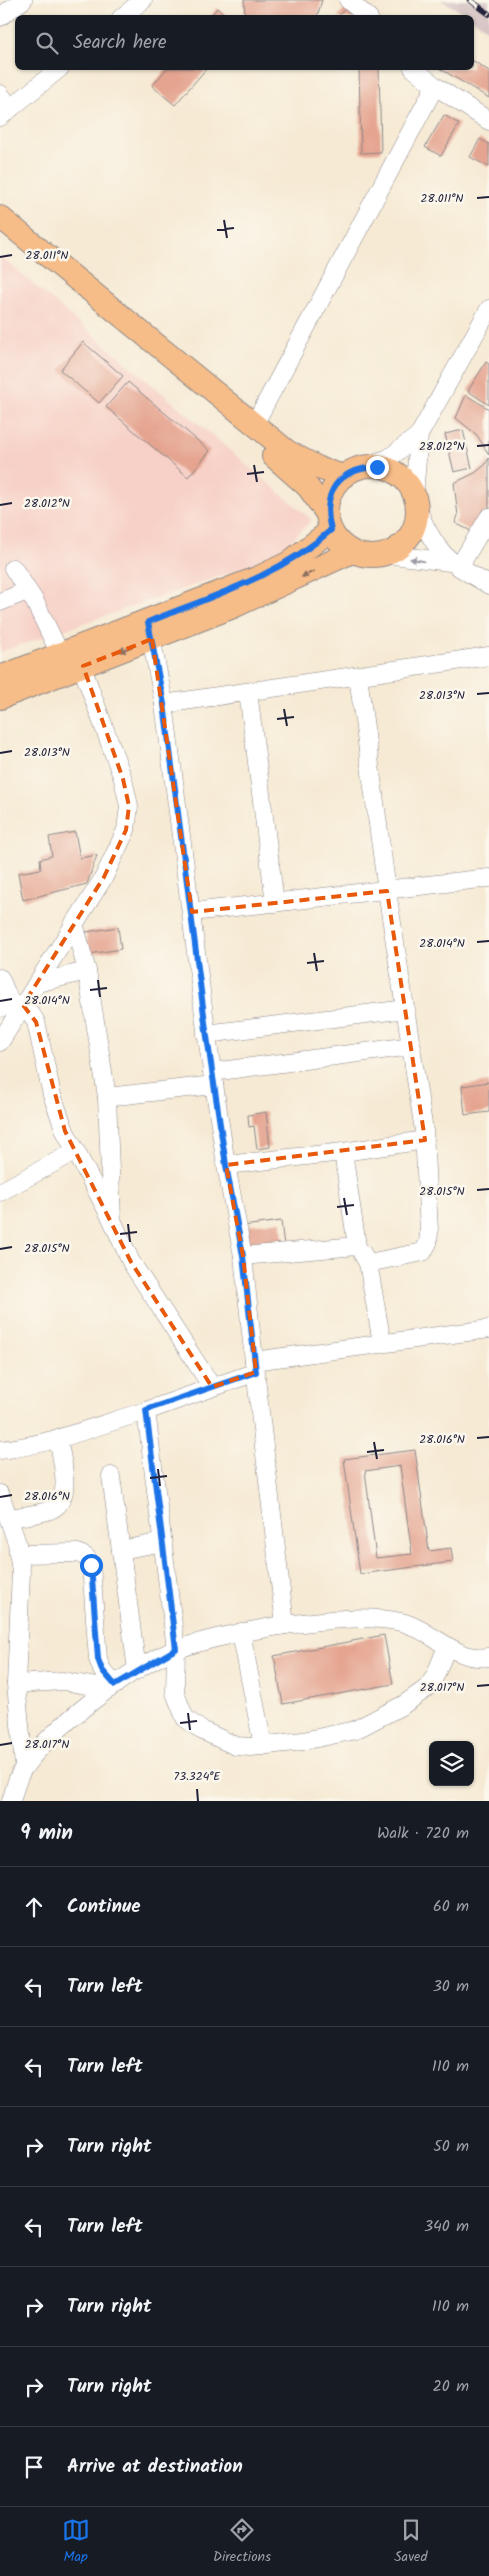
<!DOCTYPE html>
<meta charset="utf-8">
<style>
body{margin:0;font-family:Kalam,sans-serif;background:#20242c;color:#f1f3f6}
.controls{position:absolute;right:15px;bottom:15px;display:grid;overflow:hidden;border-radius:8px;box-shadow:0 1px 4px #0004}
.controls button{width:45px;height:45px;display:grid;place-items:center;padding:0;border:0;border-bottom:1px solid #363941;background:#171b24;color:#f1f3f6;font:25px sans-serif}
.stop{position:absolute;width:15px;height:15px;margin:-11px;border:4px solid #1a73e8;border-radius:50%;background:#fff}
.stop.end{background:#1a73e8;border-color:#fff;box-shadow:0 1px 5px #0008}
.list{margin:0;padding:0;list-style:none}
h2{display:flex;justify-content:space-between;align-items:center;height:65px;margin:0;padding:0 20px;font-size:21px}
h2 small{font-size:16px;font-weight:400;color:#9ea1a6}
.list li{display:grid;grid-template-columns:32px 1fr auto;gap:15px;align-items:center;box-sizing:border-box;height:80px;padding:0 20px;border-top:1px solid #363941}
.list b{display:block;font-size:19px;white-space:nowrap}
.list em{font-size:16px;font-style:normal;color:#9ea1a6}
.icon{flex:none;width:28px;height:28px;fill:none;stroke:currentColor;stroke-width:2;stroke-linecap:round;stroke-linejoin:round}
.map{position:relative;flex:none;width:489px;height:1801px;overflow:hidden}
.search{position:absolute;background:#171b24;box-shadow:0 1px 4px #0004;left:15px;right:15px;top:15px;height:55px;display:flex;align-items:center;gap:12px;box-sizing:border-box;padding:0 18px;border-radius:8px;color:#9ea1a6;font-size:19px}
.sheet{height:705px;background:#171b24}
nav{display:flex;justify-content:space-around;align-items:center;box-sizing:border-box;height:70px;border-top:1px solid #363941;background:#171b24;font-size:14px;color:#9ea1a6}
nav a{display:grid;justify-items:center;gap:2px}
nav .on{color:#1a73e8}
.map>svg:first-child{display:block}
.built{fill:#f7d1c7}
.industrial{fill:#d2bfc0}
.building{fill:#e5a490;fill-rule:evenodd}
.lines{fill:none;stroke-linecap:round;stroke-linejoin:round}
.minor-casing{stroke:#8c8688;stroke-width:19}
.major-casing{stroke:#8c8688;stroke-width:24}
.minor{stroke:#fff;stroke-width:18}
.major{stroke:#f7bd88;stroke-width:22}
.rail-casing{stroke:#22223b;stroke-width:5.5}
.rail{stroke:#fbf7ec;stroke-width:4;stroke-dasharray:11;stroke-linecap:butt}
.oneway{fill:#9c9ca7}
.oneway2{fill:#8c7062}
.route{stroke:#1a73e8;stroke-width:6}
.marked{fill:none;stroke:#e8590c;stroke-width:4;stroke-dasharray:10 6;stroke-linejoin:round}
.ticks{fill:none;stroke:#22223b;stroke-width:2}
.ticks-label{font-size:12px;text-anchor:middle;fill:#22223b;stroke:#fbf7ec;stroke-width:5;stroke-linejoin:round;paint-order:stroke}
</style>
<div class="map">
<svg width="489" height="1801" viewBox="0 0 489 1801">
<rect width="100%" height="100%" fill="#fbf7ec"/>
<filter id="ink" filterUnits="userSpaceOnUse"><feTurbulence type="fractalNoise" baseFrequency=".02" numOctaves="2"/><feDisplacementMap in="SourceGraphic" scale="10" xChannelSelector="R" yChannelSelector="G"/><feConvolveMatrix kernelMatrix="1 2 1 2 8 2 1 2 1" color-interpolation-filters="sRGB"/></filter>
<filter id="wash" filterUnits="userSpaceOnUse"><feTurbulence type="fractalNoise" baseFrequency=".0096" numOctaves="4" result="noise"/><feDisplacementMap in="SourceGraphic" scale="20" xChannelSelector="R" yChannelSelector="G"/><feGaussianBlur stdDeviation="1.12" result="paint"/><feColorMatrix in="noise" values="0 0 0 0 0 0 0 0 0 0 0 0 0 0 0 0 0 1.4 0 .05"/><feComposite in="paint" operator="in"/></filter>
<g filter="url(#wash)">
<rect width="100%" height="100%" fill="#f6ead4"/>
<polygon class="built" points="0,256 312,520 273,558 0,652"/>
<polygon class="industrial" points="441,0 489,0 489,31 472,18"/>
<g id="blocks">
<g class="building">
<polygon points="244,0 322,0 317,17 301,18 245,18"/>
<polygon points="347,6 360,18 337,18"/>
<polygon points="217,8 229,18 209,18"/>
<polygon points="472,60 489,71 489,98 439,68 472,68"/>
<polygon points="167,68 207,68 175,105 152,86"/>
<polygon points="359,68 379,68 381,152 361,153"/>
<polygon points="444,115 459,124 441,156 425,147"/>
<polygon points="480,139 489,144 489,167 470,157"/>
<polygon points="83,342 123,376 99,403 60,370"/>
<polygon points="486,362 489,364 489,405 468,391"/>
<polygon points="128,382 210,451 188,477 106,407"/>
<polygon points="466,395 489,409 489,455 477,435 456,418"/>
<polygon points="463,430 472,468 454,472 445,434"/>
<polygon points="489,458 489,507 473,532 455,523 458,516 454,483 475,473 485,465"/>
<polygon points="75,832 80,858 97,855 87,884 23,900 18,873 41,869 40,859 52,856 49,837"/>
<polygon points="118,927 121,949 89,954 86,932"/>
<polygon points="489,1082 489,1112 465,1115 462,1086"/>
<polygon points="266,1112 270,1147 257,1149 254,1126 249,1127 248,1115"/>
<polygon points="281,1221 284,1246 246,1252 243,1226"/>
<path d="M415 1450 429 1551 451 1548 453 1562 360 1574 344 1459ZM400 1466 412 1554 376 1558 365 1471Z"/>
<polygon points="384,1635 393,1684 283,1704 274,1656"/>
</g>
</g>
</g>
<g filter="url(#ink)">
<use href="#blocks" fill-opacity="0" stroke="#8c8688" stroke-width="1"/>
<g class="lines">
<defs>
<g id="minor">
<polyline points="348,0 369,18"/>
<polyline points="0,17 23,0"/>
<polyline points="121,18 143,0"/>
<polyline points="413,68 435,86 489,121"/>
<polyline points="0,94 11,108"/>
<polyline points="0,117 60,68"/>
<polyline points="254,425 435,86"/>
<polyline points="360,468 389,458 419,435"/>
<polyline points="414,496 419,435 489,309"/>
<path d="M417 508C436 554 447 561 489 585"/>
<polyline points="385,554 450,562"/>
<polyline points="459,567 489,517"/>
<polyline points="13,568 34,600 65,664"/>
<polyline points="0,602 27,591"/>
<polyline points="149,627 164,704 206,1030 226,1165 243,1256 254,1361"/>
<polyline points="358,676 387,891 424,1131 429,1232 428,1243 423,1252 368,1263"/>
<polyline points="248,692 275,903"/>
<polyline points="164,704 489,656"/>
<polyline points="192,912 489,878"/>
<polyline points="74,923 87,971 107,1097 112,1220 131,1262 212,1387"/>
<polyline points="0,978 11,1004"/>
<polyline points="37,983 87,971"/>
<path d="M0 1008C18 1001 27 1005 36 1022L52 1095 65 1131 110 1216"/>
<polyline points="206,1034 406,1009"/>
<polyline points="0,1042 104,877 126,830 129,806 123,779 78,656"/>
<polyline points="212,1072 412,1046"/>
<polyline points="107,1097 214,1085"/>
<polyline points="226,1165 343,1152 425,1140"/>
<polyline points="0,1192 76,1151"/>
<polyline points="362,1253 368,1263 382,1343"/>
<polyline points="243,1256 357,1246 343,1152"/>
<path d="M489 1329 254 1361 285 1625C324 1621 362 1614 401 1622 431 1629 455 1662 489 1657"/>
<polyline points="256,1372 146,1411 176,1649 175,1693 185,1718 201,1730 236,1746 250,1747 303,1741 355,1730 403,1705 427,1688 434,1678 447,1647"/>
<path d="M0 1450C50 1445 98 1425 146 1411"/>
<polyline points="111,1476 137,1670"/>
<polyline points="0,1494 17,1543 21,1572 16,1684 24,1766"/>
<path d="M9 1518C21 1516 35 1515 47 1511 76 1503 61 1459 58 1438"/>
<polyline points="121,1550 163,1542"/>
<polyline points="18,1554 78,1553 86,1557 91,1565 98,1659 102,1670 115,1685"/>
<polyline points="241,1632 263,1746"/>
<polyline points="16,1684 63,1681 109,1689"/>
<path d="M11 1801C15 1789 17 1776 25 1766 52 1728 134 1664 178 1649 213 1637 248 1631 285 1625"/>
</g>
<g id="major">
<polyline points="0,217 287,451 321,469 344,476"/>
<polyline points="273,456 308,487 327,514"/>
<circle cx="372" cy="511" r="45"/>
<polyline points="0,677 259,577 288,563 331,530"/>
<polyline points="0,698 233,607 352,552"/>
</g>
</defs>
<use href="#minor" class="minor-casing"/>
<use href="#major" class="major-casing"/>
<use href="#minor" class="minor"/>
<use href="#major" class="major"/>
<defs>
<polyline id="rail" points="470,0 489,14"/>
</defs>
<use href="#rail" class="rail-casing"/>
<use href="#rail" class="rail"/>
</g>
<defs><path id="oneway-solid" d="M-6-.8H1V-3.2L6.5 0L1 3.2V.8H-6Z" transform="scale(1.25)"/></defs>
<use class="oneway" href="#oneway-solid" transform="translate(417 560) rotate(-171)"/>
<g class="oneway2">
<use href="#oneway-solid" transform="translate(308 574) rotate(155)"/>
<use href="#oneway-solid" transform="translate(126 649) rotate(158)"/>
</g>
</g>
<g class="lines" filter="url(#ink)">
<path class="route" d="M91 1565 98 1659 102 1670 115 1685 176 1649 146 1410 256 1372 243 1256 226 1165 206 1030 164 704 148 622C212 596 278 577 331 530 321 492 338 469 377 467"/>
</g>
<path class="marked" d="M152 639 192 912 387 891 425 1140 226 1165 243 1256 256 1372 212 1387 131 1262 65 1131 36 1022 23 1005 104 877 126 830 129 806 123 779 83 666Z"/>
<path class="ticks" d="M477 198 489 197M224 220 227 238M217 230 234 228M0 257 12 255M477 446 489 445M254 465 257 482M247 474 264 472M0 505 12 503M477 694 489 693M284 709 287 726M277 719 294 717M0 753 12 751M477 942 489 941M314 953 317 971M307 963 324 961M98 980 100 997M90 990 107 988M0 1001 12 999M477 1190 489 1189M344 1198 347 1215M337 1207 354 1205M128 1224 130 1242M120 1234 137 1232M0 1249 12 1247M477 1438 489 1437M374 1442 377 1459M367 1452 384 1450M158 1469 160 1486M150 1478 167 1476M0 1497 12 1495M477 1686 489 1685M188 1713 190 1730M180 1723 197 1721M0 1745 12 1743M197 1789 198 1801"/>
<g class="ticks-label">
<text x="442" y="202">28.011°N</text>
<text x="47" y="259">28.011°N</text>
<text x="442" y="450">28.012°N</text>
<text x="47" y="507">28.012°N</text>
<text x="442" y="699">28.013°N</text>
<text x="47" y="756">28.013°N</text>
<text x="442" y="947">28.014°N</text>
<text x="47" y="1004">28.014°N</text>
<text x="442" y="1195">28.015°N</text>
<text x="47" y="1252">28.015°N</text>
<text x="442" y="1443">28.016°N</text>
<text x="47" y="1500">28.016°N</text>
<text x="442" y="1691">28.017°N</text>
<text x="47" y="1748">28.017°N</text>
<text x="197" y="1780">73.324°E</text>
</g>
</svg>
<div class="controls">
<button><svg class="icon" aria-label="layers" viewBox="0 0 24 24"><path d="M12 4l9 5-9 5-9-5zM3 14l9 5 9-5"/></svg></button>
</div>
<div class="stop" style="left:91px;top:1565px"></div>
<div class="stop end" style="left:377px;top:467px"></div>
<div class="search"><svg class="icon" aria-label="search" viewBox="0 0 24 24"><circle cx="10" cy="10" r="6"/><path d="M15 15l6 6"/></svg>Search here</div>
</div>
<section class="sheet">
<h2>9 min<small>Walk · 720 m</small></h2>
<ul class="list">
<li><svg class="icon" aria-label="ahead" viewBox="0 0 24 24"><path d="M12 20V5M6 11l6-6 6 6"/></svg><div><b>Continue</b></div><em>60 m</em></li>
<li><svg class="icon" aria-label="left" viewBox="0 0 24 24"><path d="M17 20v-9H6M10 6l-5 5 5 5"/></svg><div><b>Turn left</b></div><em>30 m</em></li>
<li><svg class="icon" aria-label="left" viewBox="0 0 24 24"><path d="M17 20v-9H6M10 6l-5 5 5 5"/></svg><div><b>Turn left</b></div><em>110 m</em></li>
<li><svg class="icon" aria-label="right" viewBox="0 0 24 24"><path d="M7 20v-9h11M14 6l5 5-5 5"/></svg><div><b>Turn right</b></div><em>50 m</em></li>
<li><svg class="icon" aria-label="left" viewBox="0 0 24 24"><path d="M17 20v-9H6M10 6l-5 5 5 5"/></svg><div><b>Turn left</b></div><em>340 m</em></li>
<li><svg class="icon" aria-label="right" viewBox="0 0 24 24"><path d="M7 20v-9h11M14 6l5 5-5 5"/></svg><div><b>Turn right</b></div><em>110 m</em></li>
<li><svg class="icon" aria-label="right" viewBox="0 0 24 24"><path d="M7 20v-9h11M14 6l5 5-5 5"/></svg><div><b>Turn right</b></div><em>20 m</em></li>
<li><svg class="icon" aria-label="arrive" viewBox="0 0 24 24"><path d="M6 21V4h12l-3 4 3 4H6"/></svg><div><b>Arrive at destination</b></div></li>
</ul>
</section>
<nav>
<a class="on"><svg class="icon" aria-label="map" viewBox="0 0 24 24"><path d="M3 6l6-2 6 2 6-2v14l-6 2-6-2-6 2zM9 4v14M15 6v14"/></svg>Map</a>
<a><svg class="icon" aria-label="directions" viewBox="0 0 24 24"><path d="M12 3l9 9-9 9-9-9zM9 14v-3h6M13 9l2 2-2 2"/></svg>Directions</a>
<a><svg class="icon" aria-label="saved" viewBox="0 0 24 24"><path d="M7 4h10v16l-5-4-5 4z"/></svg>Saved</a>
</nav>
